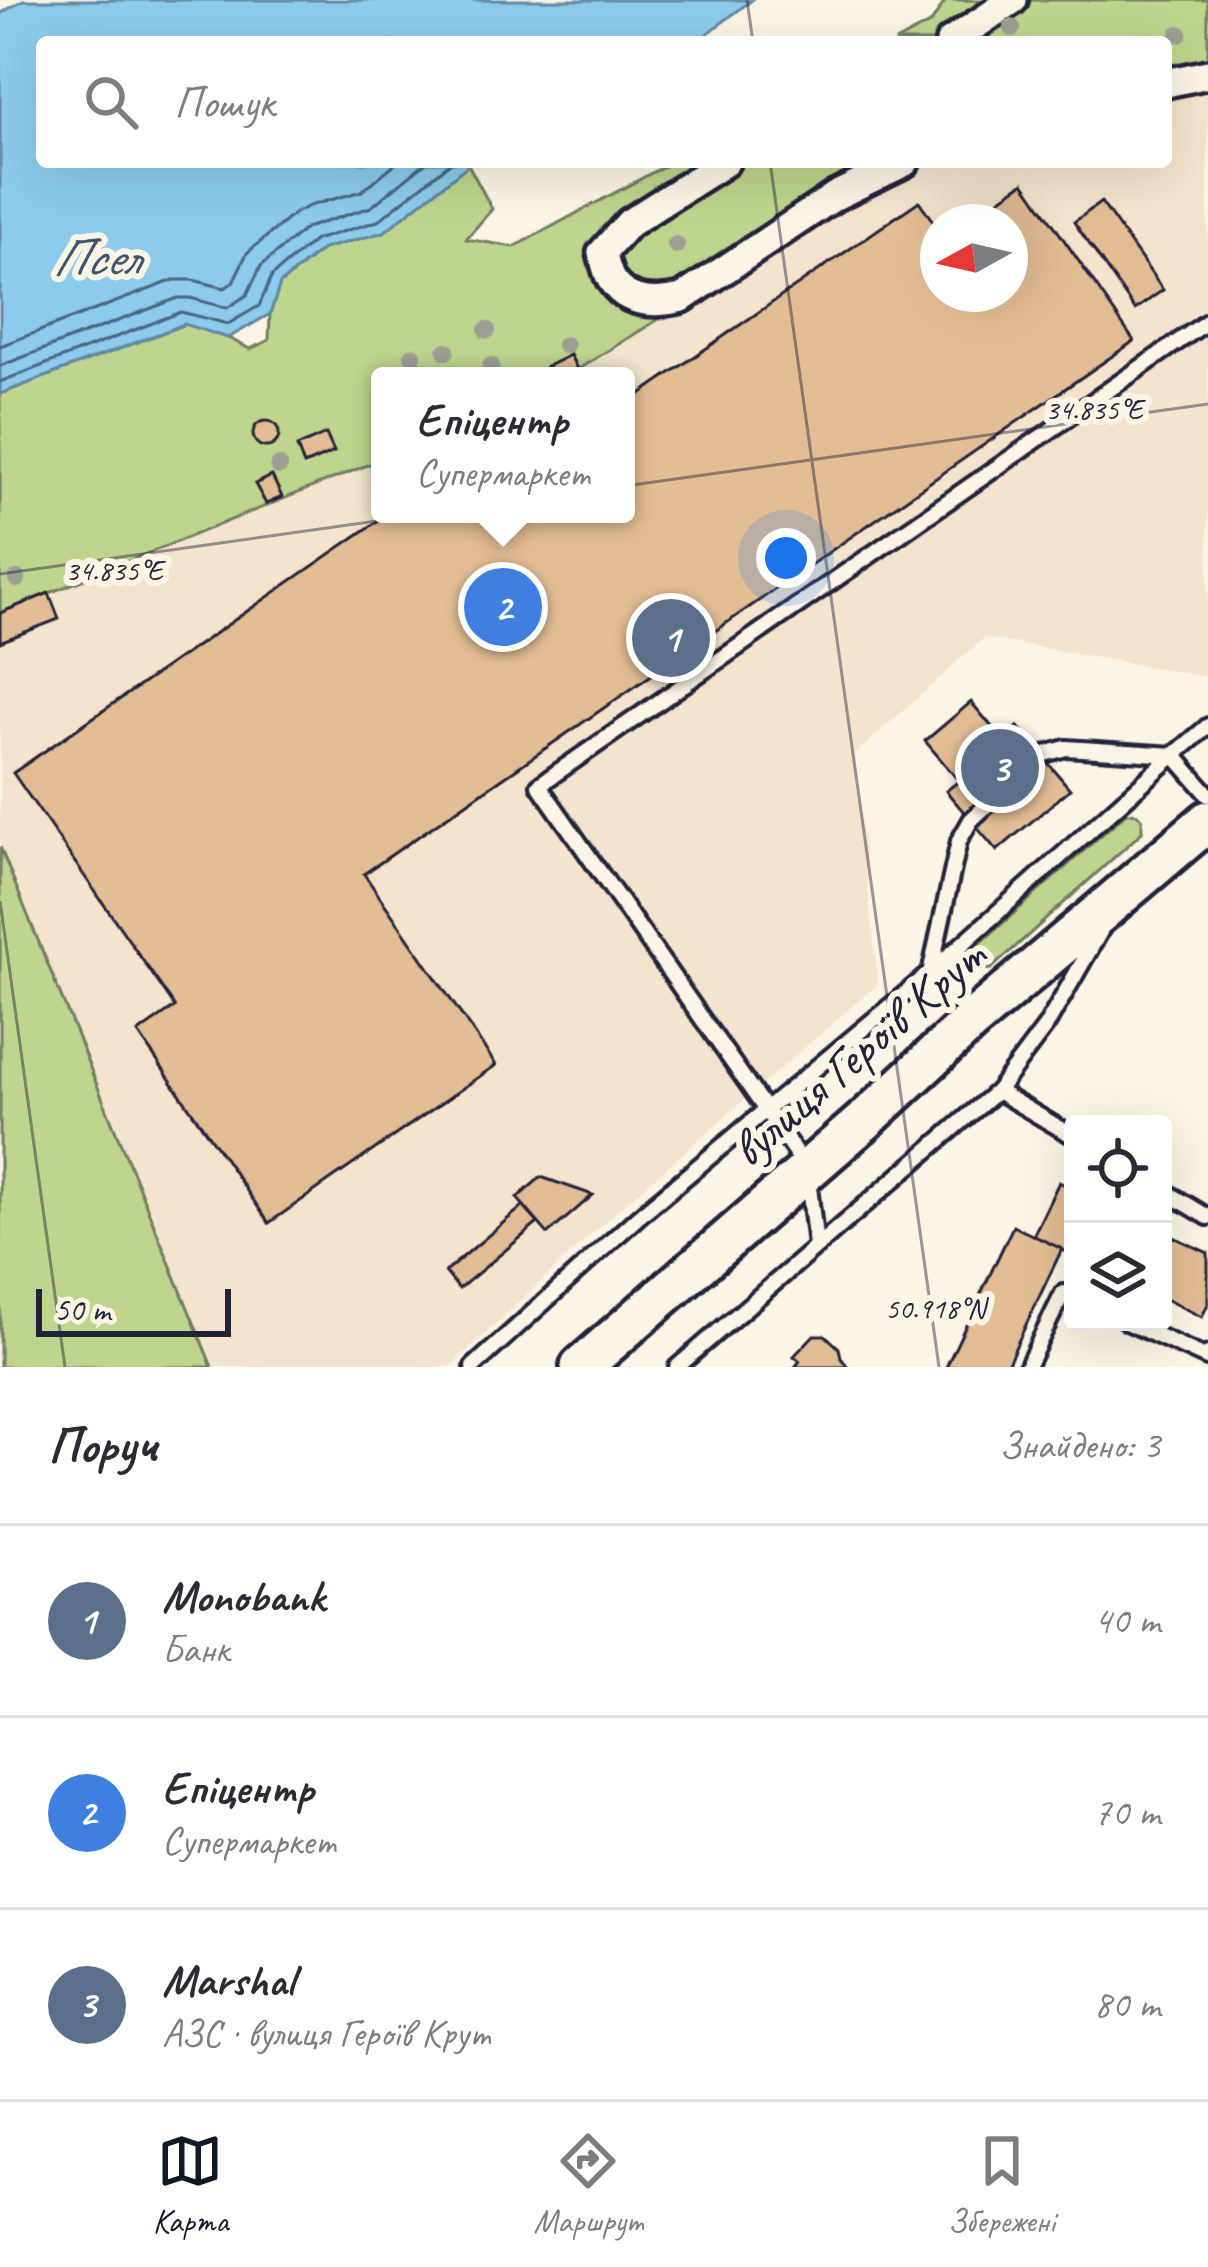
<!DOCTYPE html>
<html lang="uk">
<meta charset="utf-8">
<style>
body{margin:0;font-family:Caveat,sans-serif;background:#f7f7f7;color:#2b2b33}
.controls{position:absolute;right:36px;bottom:36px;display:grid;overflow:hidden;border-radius:12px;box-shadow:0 12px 48px #0002}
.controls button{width:108px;height:108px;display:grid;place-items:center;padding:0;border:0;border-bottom:3px solid #e1e1e2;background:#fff;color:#2b2b33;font:60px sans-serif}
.compass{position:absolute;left:920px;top:204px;width:108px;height:108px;border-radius:50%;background:#fff;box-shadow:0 12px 48px #0002;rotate:262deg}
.scale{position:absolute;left:36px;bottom:30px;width:195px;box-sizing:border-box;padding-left:12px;border:6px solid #22223b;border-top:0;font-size:33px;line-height:42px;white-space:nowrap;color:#22223b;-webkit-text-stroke:9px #fcf5e5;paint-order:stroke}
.you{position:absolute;left:786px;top:558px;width:42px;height:42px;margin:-30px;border:9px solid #fff;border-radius:50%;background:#1a73e8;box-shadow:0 0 0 18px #1a73e833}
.badge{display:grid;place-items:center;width:78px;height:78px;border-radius:50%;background:#111827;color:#fff;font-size:39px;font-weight:700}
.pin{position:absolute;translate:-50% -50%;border:6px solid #fff;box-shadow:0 3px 12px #0006}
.popup{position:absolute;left:371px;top:367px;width:264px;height:156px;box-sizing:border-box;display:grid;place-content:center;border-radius:12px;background:#fff;filter:drop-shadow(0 3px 9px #0005);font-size:39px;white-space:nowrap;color:#7c7c81}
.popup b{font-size:45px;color:#2b2b33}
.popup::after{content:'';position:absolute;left:50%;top:100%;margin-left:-24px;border:24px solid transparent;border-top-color:#fff}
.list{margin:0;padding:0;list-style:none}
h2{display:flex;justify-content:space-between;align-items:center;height:156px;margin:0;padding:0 48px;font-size:51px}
h2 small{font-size:39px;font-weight:400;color:#7c7c81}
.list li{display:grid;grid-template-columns:78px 1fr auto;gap:36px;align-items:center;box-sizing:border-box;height:192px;padding:0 48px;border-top:3px solid #e1e1e2}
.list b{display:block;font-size:45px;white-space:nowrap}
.list p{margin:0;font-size:39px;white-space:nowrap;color:#7c7c81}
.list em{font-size:39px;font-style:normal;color:#7c7c81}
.icon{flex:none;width:66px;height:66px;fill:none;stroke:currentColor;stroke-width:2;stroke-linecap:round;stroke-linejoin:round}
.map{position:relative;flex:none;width:1208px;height:1367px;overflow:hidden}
.search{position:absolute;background:#fff;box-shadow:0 12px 48px #0002;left:36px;right:36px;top:36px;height:132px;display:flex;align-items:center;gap:30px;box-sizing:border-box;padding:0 42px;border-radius:12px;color:#7c7c81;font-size:45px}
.sheet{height:732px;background:#fff}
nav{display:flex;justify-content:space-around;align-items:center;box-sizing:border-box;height:168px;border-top:3px solid #e1e1e2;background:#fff;font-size:33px;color:#7c7c81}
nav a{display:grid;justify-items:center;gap:6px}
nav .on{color:#111827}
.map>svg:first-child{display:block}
.built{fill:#f4e4cd;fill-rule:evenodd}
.green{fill:#bdd58c;stroke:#707c64;stroke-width:3}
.water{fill:#8ccbec;stroke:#6287a5;stroke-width:3}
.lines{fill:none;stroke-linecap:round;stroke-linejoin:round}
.shore{stroke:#4c6682;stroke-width:3}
.building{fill:#e3bd94;stroke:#22223b;stroke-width:3}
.lane-casing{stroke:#22223b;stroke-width:22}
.street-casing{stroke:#22223b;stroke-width:36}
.primary-casing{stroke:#22223b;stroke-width:48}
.lane{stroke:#fcf5e5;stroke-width:14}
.street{stroke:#fcf5e5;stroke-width:27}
.primary{stroke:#fcf5e5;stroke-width:39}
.tree{fill:#9d9f95}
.ticks{fill:none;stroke:#22223b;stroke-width:3;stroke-opacity:0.45}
.labels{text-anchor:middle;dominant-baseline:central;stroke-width:12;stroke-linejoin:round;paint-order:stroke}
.street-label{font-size:51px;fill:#22223b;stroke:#fcf5e5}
.water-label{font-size:54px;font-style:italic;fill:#425570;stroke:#fcf5e5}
.ticks-label{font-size:30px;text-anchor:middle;fill:#22223b;stroke:#fcf5e5;stroke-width:12;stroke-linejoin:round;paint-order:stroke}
</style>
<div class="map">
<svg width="1208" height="1367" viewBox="0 0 1208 1367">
<rect width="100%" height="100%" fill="#fcf5e5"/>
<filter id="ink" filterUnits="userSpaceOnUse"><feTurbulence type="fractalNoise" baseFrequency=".00833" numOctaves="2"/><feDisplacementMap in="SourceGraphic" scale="24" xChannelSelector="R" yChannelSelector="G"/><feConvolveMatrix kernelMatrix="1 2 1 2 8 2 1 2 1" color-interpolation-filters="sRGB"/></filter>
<g filter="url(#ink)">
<path class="built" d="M1208 86V677L984 638 854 755 878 984 625 1203 450 1367H212L0 847V613L380 460V514H626V376H566L867 190 931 162H1166V94ZM938 222H1010V294H938Z"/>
<g class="green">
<polygon points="946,0 1208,0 1208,86 1166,94 1166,42 895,42 931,23"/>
<polygon points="672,162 931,162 867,190 567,376 380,376 380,460 0,613 0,394 185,324 228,338 250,349 269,340 270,314 280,284 323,249 384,232 468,164 492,209 466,239 514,247"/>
<path d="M1126 813H1135L1142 818V832L991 969 982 970C972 966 970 959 974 949Z"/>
<polygon points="0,847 212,1367 0,1367"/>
</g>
<polygon class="water" points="23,0 752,0 703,37 691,42 42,42 42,162 472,162 384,232 322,249 280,284 270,314 228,338 184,324 0,394 0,14"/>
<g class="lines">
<g class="shore">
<polyline points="0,346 174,280 193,280 225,288 233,282 247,253 295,213 309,206 362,191 397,162"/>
<polyline points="0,366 178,298 190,298 227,308 247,295 261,266 306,228 371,207 426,162"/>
<polyline points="0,382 181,312 228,324 259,306 272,276 315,240 378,221 451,162"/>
</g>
</g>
<g class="building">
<polygon points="1024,182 1134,341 364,874 496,1065 269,1223 138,1033 175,1007 13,773 388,514 626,514 626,404 919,201 938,229 938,294 1010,294 1010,222 966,222"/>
<polygon points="1101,202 1163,290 1135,310 1074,222"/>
<polygon points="570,355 577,369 561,376 550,376 546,367"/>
<circle cx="266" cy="434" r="13"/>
<polygon points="326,434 334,452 304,465 297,447"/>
<polygon points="272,476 282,497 266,504 255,484"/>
<polygon points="49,593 59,619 0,642 0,613"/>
<polygon points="971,702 1003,740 1018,727 1070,789 997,851 946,791 959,781 925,741"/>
<polygon points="541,1177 593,1195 548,1234 517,1198"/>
<polygon points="1059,1182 1073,1189 1073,1255 1033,1236"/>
<polygon points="523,1206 538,1223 459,1289 445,1272"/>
<polygon points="1013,1226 1062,1249 1006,1367 946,1367"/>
<polygon points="1163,1232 1208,1253 1208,1304 1202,1317 1163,1298"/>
<polygon points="814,1335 825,1335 839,1348 841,1358 848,1367 795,1367 800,1361 794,1356"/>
</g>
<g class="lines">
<defs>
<g id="lane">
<polyline points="1208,726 1174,755 1208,794"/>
<polyline points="931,969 959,841 971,820 1041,755 1066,748 1174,755"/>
<polyline points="931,972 971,1017"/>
<polyline points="997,1091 1073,1136"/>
<polyline points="1163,1190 1208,1217"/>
<polyline points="816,1246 807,1169 539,785 1208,321"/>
<polyline points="1127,1322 1207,1358 1208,1354"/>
<polyline points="473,1367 640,1215 931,972 1174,755"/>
<polyline points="677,1367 997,1091 1046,1026 1100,932"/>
<polyline points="1027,1367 1063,1293 1073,1298"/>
</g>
<g id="street">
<polyline points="950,42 1013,0"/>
<polyline points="1166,83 1208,74"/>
<path d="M725 162 629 223 602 253C605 261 607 274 612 281 628 305 657 304 682 298L835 196 905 162"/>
</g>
<polyline id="primary" points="581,1367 864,1121 973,1020 1208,821"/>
</defs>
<use href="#lane" class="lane-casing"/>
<use href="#street" class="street-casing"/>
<use href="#primary" class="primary-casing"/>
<use href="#lane" class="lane"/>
<use href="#street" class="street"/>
<use href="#primary" class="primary"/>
</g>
<g class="tree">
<circle cx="1012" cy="28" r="9"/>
<circle cx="1179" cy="34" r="9"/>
<circle cx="676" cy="245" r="9"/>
<circle cx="487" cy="330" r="9"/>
<circle cx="565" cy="345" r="9"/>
<circle cx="446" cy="351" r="9"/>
<circle cx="413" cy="356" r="9"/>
<circle cx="491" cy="366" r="9"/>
<circle cx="279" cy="466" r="9"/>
<circle cx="17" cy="579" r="9"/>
</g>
</g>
<path class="ticks" d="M747 0 753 42M770 162 939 1367M0 574 1208 404M0 901 65 1367"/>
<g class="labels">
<g class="street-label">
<text transform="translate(858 1052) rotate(-41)">вулиця Героїв Крут</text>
</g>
<g class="water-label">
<text x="95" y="257">Псел</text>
</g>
</g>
<g class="ticks-label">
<text x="1094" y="419">34.835°E</text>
<text x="114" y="580">34.835°E</text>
<text x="935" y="1318">50.918°N</text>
</g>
</svg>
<div class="controls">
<button><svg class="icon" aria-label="locate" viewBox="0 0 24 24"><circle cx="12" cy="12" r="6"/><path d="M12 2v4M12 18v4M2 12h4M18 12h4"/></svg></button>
<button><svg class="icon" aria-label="layers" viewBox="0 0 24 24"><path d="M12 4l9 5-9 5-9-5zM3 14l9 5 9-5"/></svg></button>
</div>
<svg class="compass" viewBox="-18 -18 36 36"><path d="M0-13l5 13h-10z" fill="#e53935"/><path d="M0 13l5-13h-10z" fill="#7c7c81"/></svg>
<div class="scale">50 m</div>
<div class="you"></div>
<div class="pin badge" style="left:671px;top:638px;background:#5c6f8a">1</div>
<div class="pin badge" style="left:503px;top:607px;background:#3f7fe0">2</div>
<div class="popup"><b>Епіцентр</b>Супермаркет</div>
<div class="pin badge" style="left:1000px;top:768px;background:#5c6f8a">3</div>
<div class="search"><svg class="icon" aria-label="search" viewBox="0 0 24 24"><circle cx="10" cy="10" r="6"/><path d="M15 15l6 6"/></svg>Пошук</div>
</div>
<section class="sheet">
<h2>Поруч<small>Знайдено: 3</small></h2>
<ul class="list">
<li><span class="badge" style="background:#5c6f8a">1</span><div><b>Monobank</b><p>Банк</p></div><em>40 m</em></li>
<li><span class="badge" style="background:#3f7fe0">2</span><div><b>Епіцентр</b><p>Супермаркет</p></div><em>70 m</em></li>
<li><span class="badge" style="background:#5c6f8a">3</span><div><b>Marshal</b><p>АЗС · вулиця Героїв Крут</p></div><em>80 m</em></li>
</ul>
</section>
<nav>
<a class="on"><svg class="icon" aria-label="map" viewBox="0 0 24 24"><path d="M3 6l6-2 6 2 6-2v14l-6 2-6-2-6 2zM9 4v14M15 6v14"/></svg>Карта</a>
<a><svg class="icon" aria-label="directions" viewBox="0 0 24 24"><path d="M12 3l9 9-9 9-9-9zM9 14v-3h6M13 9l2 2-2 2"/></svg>Маршрут</a>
<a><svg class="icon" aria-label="saved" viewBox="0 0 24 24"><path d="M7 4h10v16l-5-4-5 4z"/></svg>Збережені</a>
</nav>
